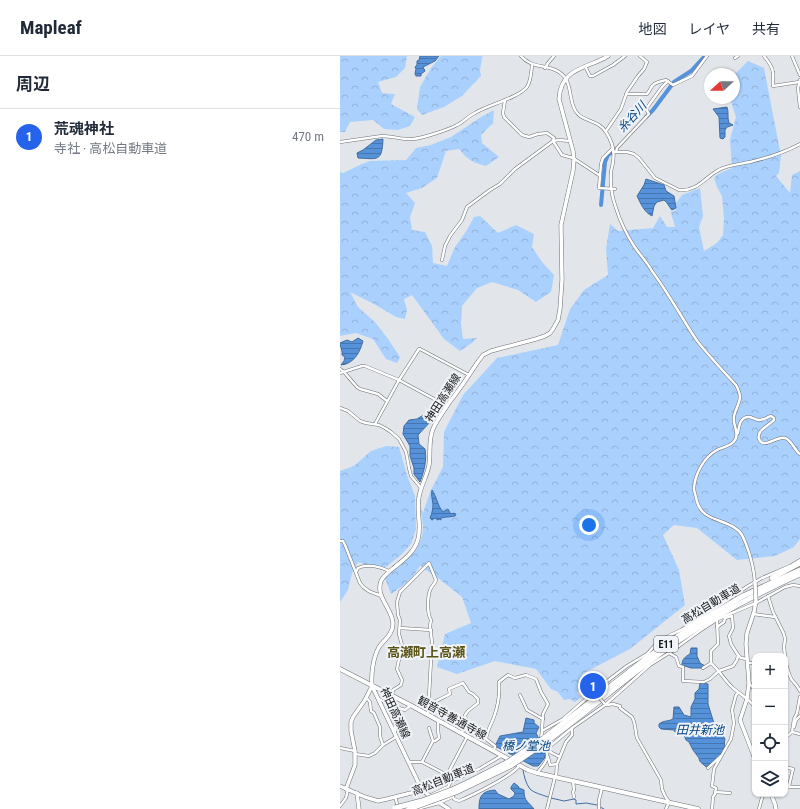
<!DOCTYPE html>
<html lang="ja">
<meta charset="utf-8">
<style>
body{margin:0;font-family:"Roboto Condensed","Noto Sans JP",sans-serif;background:#f2f2f3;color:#1f2937}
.controls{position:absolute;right:12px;bottom:12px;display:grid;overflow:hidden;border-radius:8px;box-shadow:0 1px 3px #0004}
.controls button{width:36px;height:36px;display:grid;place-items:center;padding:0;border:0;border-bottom:1px solid #e0e1e3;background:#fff;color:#1f2937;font:20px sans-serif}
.compass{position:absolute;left:364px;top:12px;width:36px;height:36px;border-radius:50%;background:#fff;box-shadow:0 1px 3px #0004;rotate:249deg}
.you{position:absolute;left:249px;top:469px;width:14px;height:14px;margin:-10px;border:3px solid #fff;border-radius:50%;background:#1a73e8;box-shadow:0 0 0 6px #1a73e833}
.badge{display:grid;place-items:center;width:26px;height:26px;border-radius:50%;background:#2563eb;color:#fff;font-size:13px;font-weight:700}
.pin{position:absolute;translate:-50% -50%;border:2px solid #fff;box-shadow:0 1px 4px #0006}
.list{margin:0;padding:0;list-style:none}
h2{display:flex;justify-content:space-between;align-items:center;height:52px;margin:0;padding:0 16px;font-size:17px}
h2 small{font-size:13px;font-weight:400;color:#747a83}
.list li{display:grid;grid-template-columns:26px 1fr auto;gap:12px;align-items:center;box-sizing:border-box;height:56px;padding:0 16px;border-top:1px solid #e0e1e3}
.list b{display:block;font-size:15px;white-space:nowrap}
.list p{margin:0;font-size:13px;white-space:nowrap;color:#747a83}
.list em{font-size:13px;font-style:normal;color:#747a83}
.icon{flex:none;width:22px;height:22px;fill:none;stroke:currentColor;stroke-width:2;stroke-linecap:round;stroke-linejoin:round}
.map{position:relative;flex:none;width:460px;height:753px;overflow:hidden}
header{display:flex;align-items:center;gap:24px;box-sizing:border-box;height:56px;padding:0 20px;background:#fff;border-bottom:1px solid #e0e1e3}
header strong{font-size:19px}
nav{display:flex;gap:22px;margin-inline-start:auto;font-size:14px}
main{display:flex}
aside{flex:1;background:#fff}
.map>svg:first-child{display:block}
.forest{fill:url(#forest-crowns)}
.water{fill:url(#water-rules);stroke:#436da0}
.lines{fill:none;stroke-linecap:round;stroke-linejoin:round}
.stream{stroke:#436da0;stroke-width:1}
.river{stroke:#5692da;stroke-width:4}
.minor-tunnel{stroke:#c3c7cb;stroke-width:2.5;stroke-dasharray:2.5 1;stroke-linecap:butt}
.minor-casing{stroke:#6e7175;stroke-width:3.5}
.tertiary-casing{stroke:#6e7175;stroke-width:4.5}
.secondary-casing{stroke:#6e7175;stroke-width:4.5}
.primary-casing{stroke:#6e7175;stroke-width:5}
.motorway-casing{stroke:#6e7175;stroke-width:6}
.minor{stroke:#fff;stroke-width:2.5}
.tertiary{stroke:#fff;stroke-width:3.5}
.secondary{stroke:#fff;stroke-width:3.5}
.primary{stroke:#fff;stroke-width:4}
.motorway{stroke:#fff;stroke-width:5}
.minor-bridge-casing{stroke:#6e7175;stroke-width:3.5;stroke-linecap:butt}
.tertiary-bridge-casing{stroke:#6e7175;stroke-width:4.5;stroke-linecap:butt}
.motorway-bridge-casing{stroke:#6e7175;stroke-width:6;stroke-linecap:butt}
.minor-bridge{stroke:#fff;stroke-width:2.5}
.tertiary-bridge{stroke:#fff;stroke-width:3.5}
.motorway-bridge{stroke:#fff;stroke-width:5}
.labels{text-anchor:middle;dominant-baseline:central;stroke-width:4;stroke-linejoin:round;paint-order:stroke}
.shield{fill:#f0f3f7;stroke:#57595c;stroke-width:1}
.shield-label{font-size:10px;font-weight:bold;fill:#161719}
.street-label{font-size:11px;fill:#161719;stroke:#f0f3f7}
.water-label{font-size:12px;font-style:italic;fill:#004383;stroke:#f0f3f7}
.quarter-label{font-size:13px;font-weight:bold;fill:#595316;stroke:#f0f3f7}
</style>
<header>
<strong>Mapleaf</strong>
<nav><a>地図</a><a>レイヤ</a><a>共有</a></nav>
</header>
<main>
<aside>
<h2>周辺<small></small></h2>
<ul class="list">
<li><span class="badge">1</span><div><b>荒魂神社</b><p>寺社 · 高松自動車道</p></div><em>470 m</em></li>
</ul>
</aside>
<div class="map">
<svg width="460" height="753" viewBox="0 0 460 753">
<defs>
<pattern id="forest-crowns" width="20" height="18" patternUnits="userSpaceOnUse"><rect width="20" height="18" fill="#aad0fe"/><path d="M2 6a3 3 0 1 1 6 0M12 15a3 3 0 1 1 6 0" fill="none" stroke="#92b2d9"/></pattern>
<pattern id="water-rules" width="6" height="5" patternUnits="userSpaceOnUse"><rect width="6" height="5" fill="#5692da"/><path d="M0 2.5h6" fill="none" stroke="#4676b0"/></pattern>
</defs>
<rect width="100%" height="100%" fill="#e2e6ea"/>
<g class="forest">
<polygon points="0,0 67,0 65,12 56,21 38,26 42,37 55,38 51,48 75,61 70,70 58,74 44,73 33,64 10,66 5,76 0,76"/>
<polygon points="101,0 143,0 142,2 140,14 141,20 122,40 104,51 82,59 77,53 80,31 91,12"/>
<path d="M408 5 424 12 441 100 439 117 436 120 450 137 452 119 460 115V483L454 491 435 500 397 504 357 472 334 469 323 479 339 514 345 549 290 593 242 618 244 626 237 637 241 641 235 646 230 643 224 644 218 636 211 633 196 613 155 605 117 618 97 611 105 578 131 567 122 541 98 522 80 510 74 519 64 529 51 538 45 522C62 508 84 494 83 469 82 463 81 457 80 450L83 457 90 436 103 411 104 376 123 339 157 302 218 289 230 253 244 234 268 219 266 193 270 168 278 175 313 172 320 160 327 171H335L330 153 332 156 336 154V147L342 139 360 132 363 160 359 171 364 195 377 187 383 179 384 163 382 140 377 131 374 122 378 118 392 112 390 84 396 61 390 42H394V19Z"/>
<path d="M154 54 153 67 141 79 142 87 159 101 146 110C132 106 129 105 119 93L106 95 97 122 82 132 66 137 75 147 70 161 72 174 85 176 92 190 93 207 107 210 115 191 127 174 134 161 140 160 158 177 176 169 194 178 192 191 202 206 214 219 211 236 196 246 178 234 152 226 137 232 122 250 121 269 123 283 137 282 132 287 120 295 104 283 72 239 64 243 67 254 65 263 56 261 34 248 10 236 18 251 35 266 48 283 60 301 57 307 46 303 33 283 16 277 0 280V116L3 117 22 108 30 105 66 104 76 92 91 89 111 81 141 61Z"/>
<polygon points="46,390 59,391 67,419 75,440 76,473 71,488 61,499 42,514 18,506 12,517 8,534 0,546 0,415 14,410 31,395"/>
</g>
<g class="water">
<polygon points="80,0 99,0 95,5 83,11 85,15 81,18 81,20 76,20 75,18 76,13 75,11 77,9 77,5 79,4"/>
<path d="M387 51C389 56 387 61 389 67L393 69 387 71 385 74V81L383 83 380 82 379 61 373 53Z"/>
<path d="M43 83C42 106 38 103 18 102L17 97 23 94 36 84Z"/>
<path d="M306 123 324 129 326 135 334 140 336 152 332 154C329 151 328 147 324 144L317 146 314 150 312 160C304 156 301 148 297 140L304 129Z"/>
<path d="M18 282 23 285C20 296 14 308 1 309L4 305 5 301 2 299C3 295 0 291 0 287L7 284 12 286Z"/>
<path d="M85 358 91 365 78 379 79 388 85 393C87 405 84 415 80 426L74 418V412L70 400V390L63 378 64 370 69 364 77 363Z"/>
<path d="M92 434C97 441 97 449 103 456L108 453 110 457 112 458 113 457 116 458 115 460 108 461H106L101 462V464L99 463 97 464V463L95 462 92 464 90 462C92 458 93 452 93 448 92 442 91 439 92 434Z"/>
<path d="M351 592H357V600L360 607 365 610 363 612H351L342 609C342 603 345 601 350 598Z"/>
<path d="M360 627 368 628V648L377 677 382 678 385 683C384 686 385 689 384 692 382 701 373 706 366 711 364 708 359 707 359 702L353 694 349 686 346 684 344 679 341 677 335 676 334 674 321 673 319 671V668C324 664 327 666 333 663L334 651H339L344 659 351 661V651L355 643V637L359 633Z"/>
<polygon points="186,662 194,664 194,667 199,671 196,677 206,697 204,703 198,710 193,710 155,690 160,680 183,676"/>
<path d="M174 727 178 730 179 732 184 734C184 746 188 745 194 753H139C139 741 141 735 155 734L158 738 169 743 174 740 175 737 171 733V731Z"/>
</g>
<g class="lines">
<g class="stream">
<path d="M183 714C184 720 186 728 190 733 194 737 203 739 208 741"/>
<polyline points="211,742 224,745 234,743 236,744 236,748 246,747 257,749"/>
<polyline points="260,751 264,753"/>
</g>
<g class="river">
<polyline points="306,61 313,54 334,26 351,15 365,0"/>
<polyline points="261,149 265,106 268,99 276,94"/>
</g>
<polyline class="minor-tunnel" points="320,584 329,597"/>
<defs>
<g id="minor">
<path d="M181 0C192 13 207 8 219 16 233 25 228 42 235 54 241 66 258 63 266 76 272 85 275 94 273 105 273 109 271 113 271 117 270 128 272 141 276 152 280 165 287 179 294 190 300 199 307 206 312 215 321 227 329 240 337 253 344 264 350 275 358 286 370 301 383 315 396 329 404 344 398 345 394 360 392 369 400 376 395 384 392 390 383 391 377 394 364 401 355 418 354 432 354 435 355 438 356 441 360 467 384 461 399 475 403 479 404 484 406 488 411 501 414 513 415 527"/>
<path d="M424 0C428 5 432 10 433 16 434 20 432 25 433 30L459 26"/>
<polyline points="452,0 460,19"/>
<polyline points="395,2 398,0"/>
<polyline points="245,10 250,20 253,20 273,9 285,0"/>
<polyline points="205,12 208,7 214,0"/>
<polyline points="460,24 458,32 460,51"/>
<path d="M286 38H307C310 35 310 32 313 29 316 26 322 25 326 24L333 29 352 20 367 0"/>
<polyline points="165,44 163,57 164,61 182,79 189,81 198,78 207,77 214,82 213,85 222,99 233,102 259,119"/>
<polyline points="266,75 281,53 287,36 298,20 304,13 307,6 300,0"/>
<path d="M0 86 42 80C53 80 63 84 73 83 83 82 108 74 117 69 124 66 128 60 135 57 148 49 178 42 187 31 191 25 191 17 192 10"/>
<polyline points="273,92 263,102 261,108 259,132 275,133"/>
<path d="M274 96H287L294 98 299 102 315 122 339 134C356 136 365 122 377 115 385 109 401 108 410 106 427 102 445 96 460 88"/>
<polyline points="276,96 277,92 309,58 306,53 322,31 328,25"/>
<polyline points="102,204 105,190 110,180 122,164 127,151 150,134 160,128 175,113 213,85 219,84 230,85"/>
<polyline points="0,313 4,316 17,331 20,333 38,338 47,345"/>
<polyline points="0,317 22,310 25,310 59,324 107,350"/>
<polyline points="0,352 8,355 20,365 26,367 39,369 45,372 51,376 59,383 66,396 69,412 71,420 81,432"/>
<polyline points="35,368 59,324 79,293 80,293 129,319"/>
<path d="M398 377C399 370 400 360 410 361 413 362 416 364 419 364 424 364 427 361 431 360L434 362V364C429 369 416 375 419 383 423 394 438 379 445 382 452 384 454 394 460 398"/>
<path d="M0 485H3L5 489 20 527C25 535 33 537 42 540"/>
<path d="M16 516 18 512C27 507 41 511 49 515"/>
<polyline points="428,540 433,556 444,578 445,583 444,591 445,600"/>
<polyline points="413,558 435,561"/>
<polyline points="385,560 385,562 392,560 393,572 389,580 391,588 398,599 401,602 407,603"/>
<polyline points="358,561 354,563 352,561 352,559 358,556"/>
<polyline points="377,571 384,566 385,562"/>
<polyline points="60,572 91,574"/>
<polyline points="329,597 336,601 339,610 343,611"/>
<path d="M445 604C447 610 448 618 452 624 455 628 458 630 460 635"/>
<polyline points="371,607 371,595 378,588 377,564"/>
<polyline points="408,607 415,607"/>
<polyline points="343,611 343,625 364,626 370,623 379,615 393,610 397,604 398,599"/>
<path d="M363 612 371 607C380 615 385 625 393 632 400 638 409 643 415 651"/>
<polyline points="409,627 415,634"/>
<polyline points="180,639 187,654 203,663"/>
<path d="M52 640 53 634 61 629 62 624 57 613 62 589 59 578 60 564 58 559 57 546 60 536 89 507 96 524C95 527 93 529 91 532 87 540 87 557 91 564L90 570 92 586 88 658"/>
<polyline points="26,641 30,646 31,655 34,657 40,671 40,680 43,689"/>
<polyline points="55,641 53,650 65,654 70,650"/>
<polyline points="39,643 53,650 53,662 55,665 55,675"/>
<path d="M89 647C95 647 103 641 110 638L109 633 123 627 129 636 133 638 138 643V647L128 655 125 659 126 664 122 677"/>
<path d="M267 649 273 648 280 650V652L292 661C296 668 295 675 297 682L321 724 322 733 325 740 329 746 326 753"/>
<polyline points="454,671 456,664 460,660"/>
<polyline points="89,672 93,685"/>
<polyline points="452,676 460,678"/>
<polyline points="445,682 452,676 454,663 457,657 460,641"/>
<polyline points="201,683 202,675 223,663 262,629 287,610 307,598 320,584 341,574 380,549 408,530 422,522 450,510 460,504"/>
<polyline points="0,692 15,695"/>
<polyline points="207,693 232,672 265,649 310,609 329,597 361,574 378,563 416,547 445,531 453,529 460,530"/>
<polyline points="207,693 212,697 220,701"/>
<path d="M154 695 155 690 146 683C147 675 151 669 154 661 158 650 160 638 159 626L168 619 175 622 186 619 196 623 201 636 208 648 203 658 202 674"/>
<polyline points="15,698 29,700 35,697 43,689 56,681"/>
<polyline points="208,701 210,709 217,708"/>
<polyline points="69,706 82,706 107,719 112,725"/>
<polyline points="82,706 93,685 95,685 99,682 98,674 98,664"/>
<polyline points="445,711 453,713 449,730"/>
<polyline points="368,712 381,700"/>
<path d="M197 717C207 705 211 702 203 687"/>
<polyline points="107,719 127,681"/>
<polyline points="216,721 217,708 226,686 232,679 232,672"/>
<polyline points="233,725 234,734 233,736 234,741"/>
<polyline points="445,729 450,731 460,731"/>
<path d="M108 731 114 743 119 745C131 740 172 720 179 710"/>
<polyline points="375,736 390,737"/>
<polyline points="89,740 108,731 110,727 112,725 139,713 161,700"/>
<polyline points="55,741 58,751"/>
<polyline points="0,750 6,742 8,733"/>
<polyline points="77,753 99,747 112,741"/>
<polyline points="207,753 215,721"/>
<polyline points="259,753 259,744 262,732"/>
<polyline points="372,753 373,741 375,738 376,732 372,730 374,713 391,683 394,667 392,654 396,639 398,637"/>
<polyline points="419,753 423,738"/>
</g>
<g id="tertiary">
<polyline points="415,703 400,664 407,643 409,627 406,588 407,577 414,556 416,545"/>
<polyline points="0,730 25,741 38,745 47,743 83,734"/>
<polyline points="6,733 15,709 15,695 11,675 11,666 13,661 25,644 32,630"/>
<polyline points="17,737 19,753"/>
<polyline points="431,738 435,748 436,753"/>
</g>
<path id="secondary" d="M109 753C99 746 87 741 80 730L32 630C31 618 33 602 39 591 44 584 53 578 53 568 53 553 35 541 41 525 44 519 50 515 56 510 65 503 75 495 78 483 82 469 76 455 79 441 81 429 87 420 89 409 91 397 88 384 93 373 97 364 104 355 109 347 119 334 128 321 137 307L143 299 151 295 196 283 205 280 210 277 213 273 218 264 220 253 222 224 221 169 233 115 234 104 233 95 219 43C221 11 247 13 268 0"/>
<polyline id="primary" points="0,613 72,650 188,714 197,717 358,753"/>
<g id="motorway">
<polyline points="432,522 460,507"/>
<polyline points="204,682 308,601 357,567 403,540 460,514"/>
<path d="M206 686C250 654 290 618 335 587 374 560 416 538 460 518"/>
<polyline points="114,733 127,727 168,706"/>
<polyline points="116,736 172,709"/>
</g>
</defs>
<use href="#minor" class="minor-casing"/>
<use href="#tertiary" class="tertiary-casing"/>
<use href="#secondary" class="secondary-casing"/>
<use href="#primary" class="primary-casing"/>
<use href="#motorway" class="motorway-casing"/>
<use href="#minor" class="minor"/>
<use href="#tertiary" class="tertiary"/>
<use href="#secondary" class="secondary"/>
<use href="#primary" class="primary"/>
<use href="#motorway" class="motorway"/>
<defs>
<polyline id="minor-bridge" points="255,637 264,647"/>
<polyline id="tertiary-bridge" points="415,527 416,545"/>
<g id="motorway-bridge">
<polyline points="168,706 204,682"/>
<polyline points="172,709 206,686"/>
<polyline points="55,752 82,745 114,733"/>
<polyline points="69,753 116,736"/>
</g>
</defs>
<use href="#minor-bridge" class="minor-bridge-casing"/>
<use href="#tertiary-bridge" class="tertiary-bridge-casing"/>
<use href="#motorway-bridge" class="motorway-bridge-casing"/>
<use href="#minor-bridge" class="minor-bridge"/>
<use href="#tertiary-bridge" class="tertiary-bridge"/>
<use href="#motorway-bridge" class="motorway-bridge"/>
</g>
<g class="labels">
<rect class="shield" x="314" y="580" width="24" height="16" rx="3"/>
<g class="shield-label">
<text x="326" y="588">E11</text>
</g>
<g class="street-label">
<text transform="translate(103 342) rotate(-57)">神田高瀬線</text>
<text transform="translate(371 548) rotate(-31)">高松自動車道</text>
<text transform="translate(55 657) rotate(65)">神田高瀬線</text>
<text transform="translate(112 662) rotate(29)">観音寺善通寺線</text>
<text transform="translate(103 724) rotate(-22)">高松自動車道</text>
</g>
<g class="water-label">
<text transform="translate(292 61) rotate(-48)">糸谷川</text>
<text x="360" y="674">田井新池</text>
<text x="186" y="690">橋ノ堂池</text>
</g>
<g class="quarter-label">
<text x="86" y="596">高瀬町上高瀬</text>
</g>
</g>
</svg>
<div class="controls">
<button>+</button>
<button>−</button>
<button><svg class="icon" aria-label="locate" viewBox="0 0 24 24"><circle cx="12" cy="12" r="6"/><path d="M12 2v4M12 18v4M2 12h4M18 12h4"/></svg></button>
<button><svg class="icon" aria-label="layers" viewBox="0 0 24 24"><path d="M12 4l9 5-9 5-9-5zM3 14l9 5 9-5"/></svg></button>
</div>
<svg class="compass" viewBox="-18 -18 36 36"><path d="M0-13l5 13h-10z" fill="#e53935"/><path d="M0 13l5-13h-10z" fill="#747a83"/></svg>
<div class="you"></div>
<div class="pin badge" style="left:253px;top:630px">1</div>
</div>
</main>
